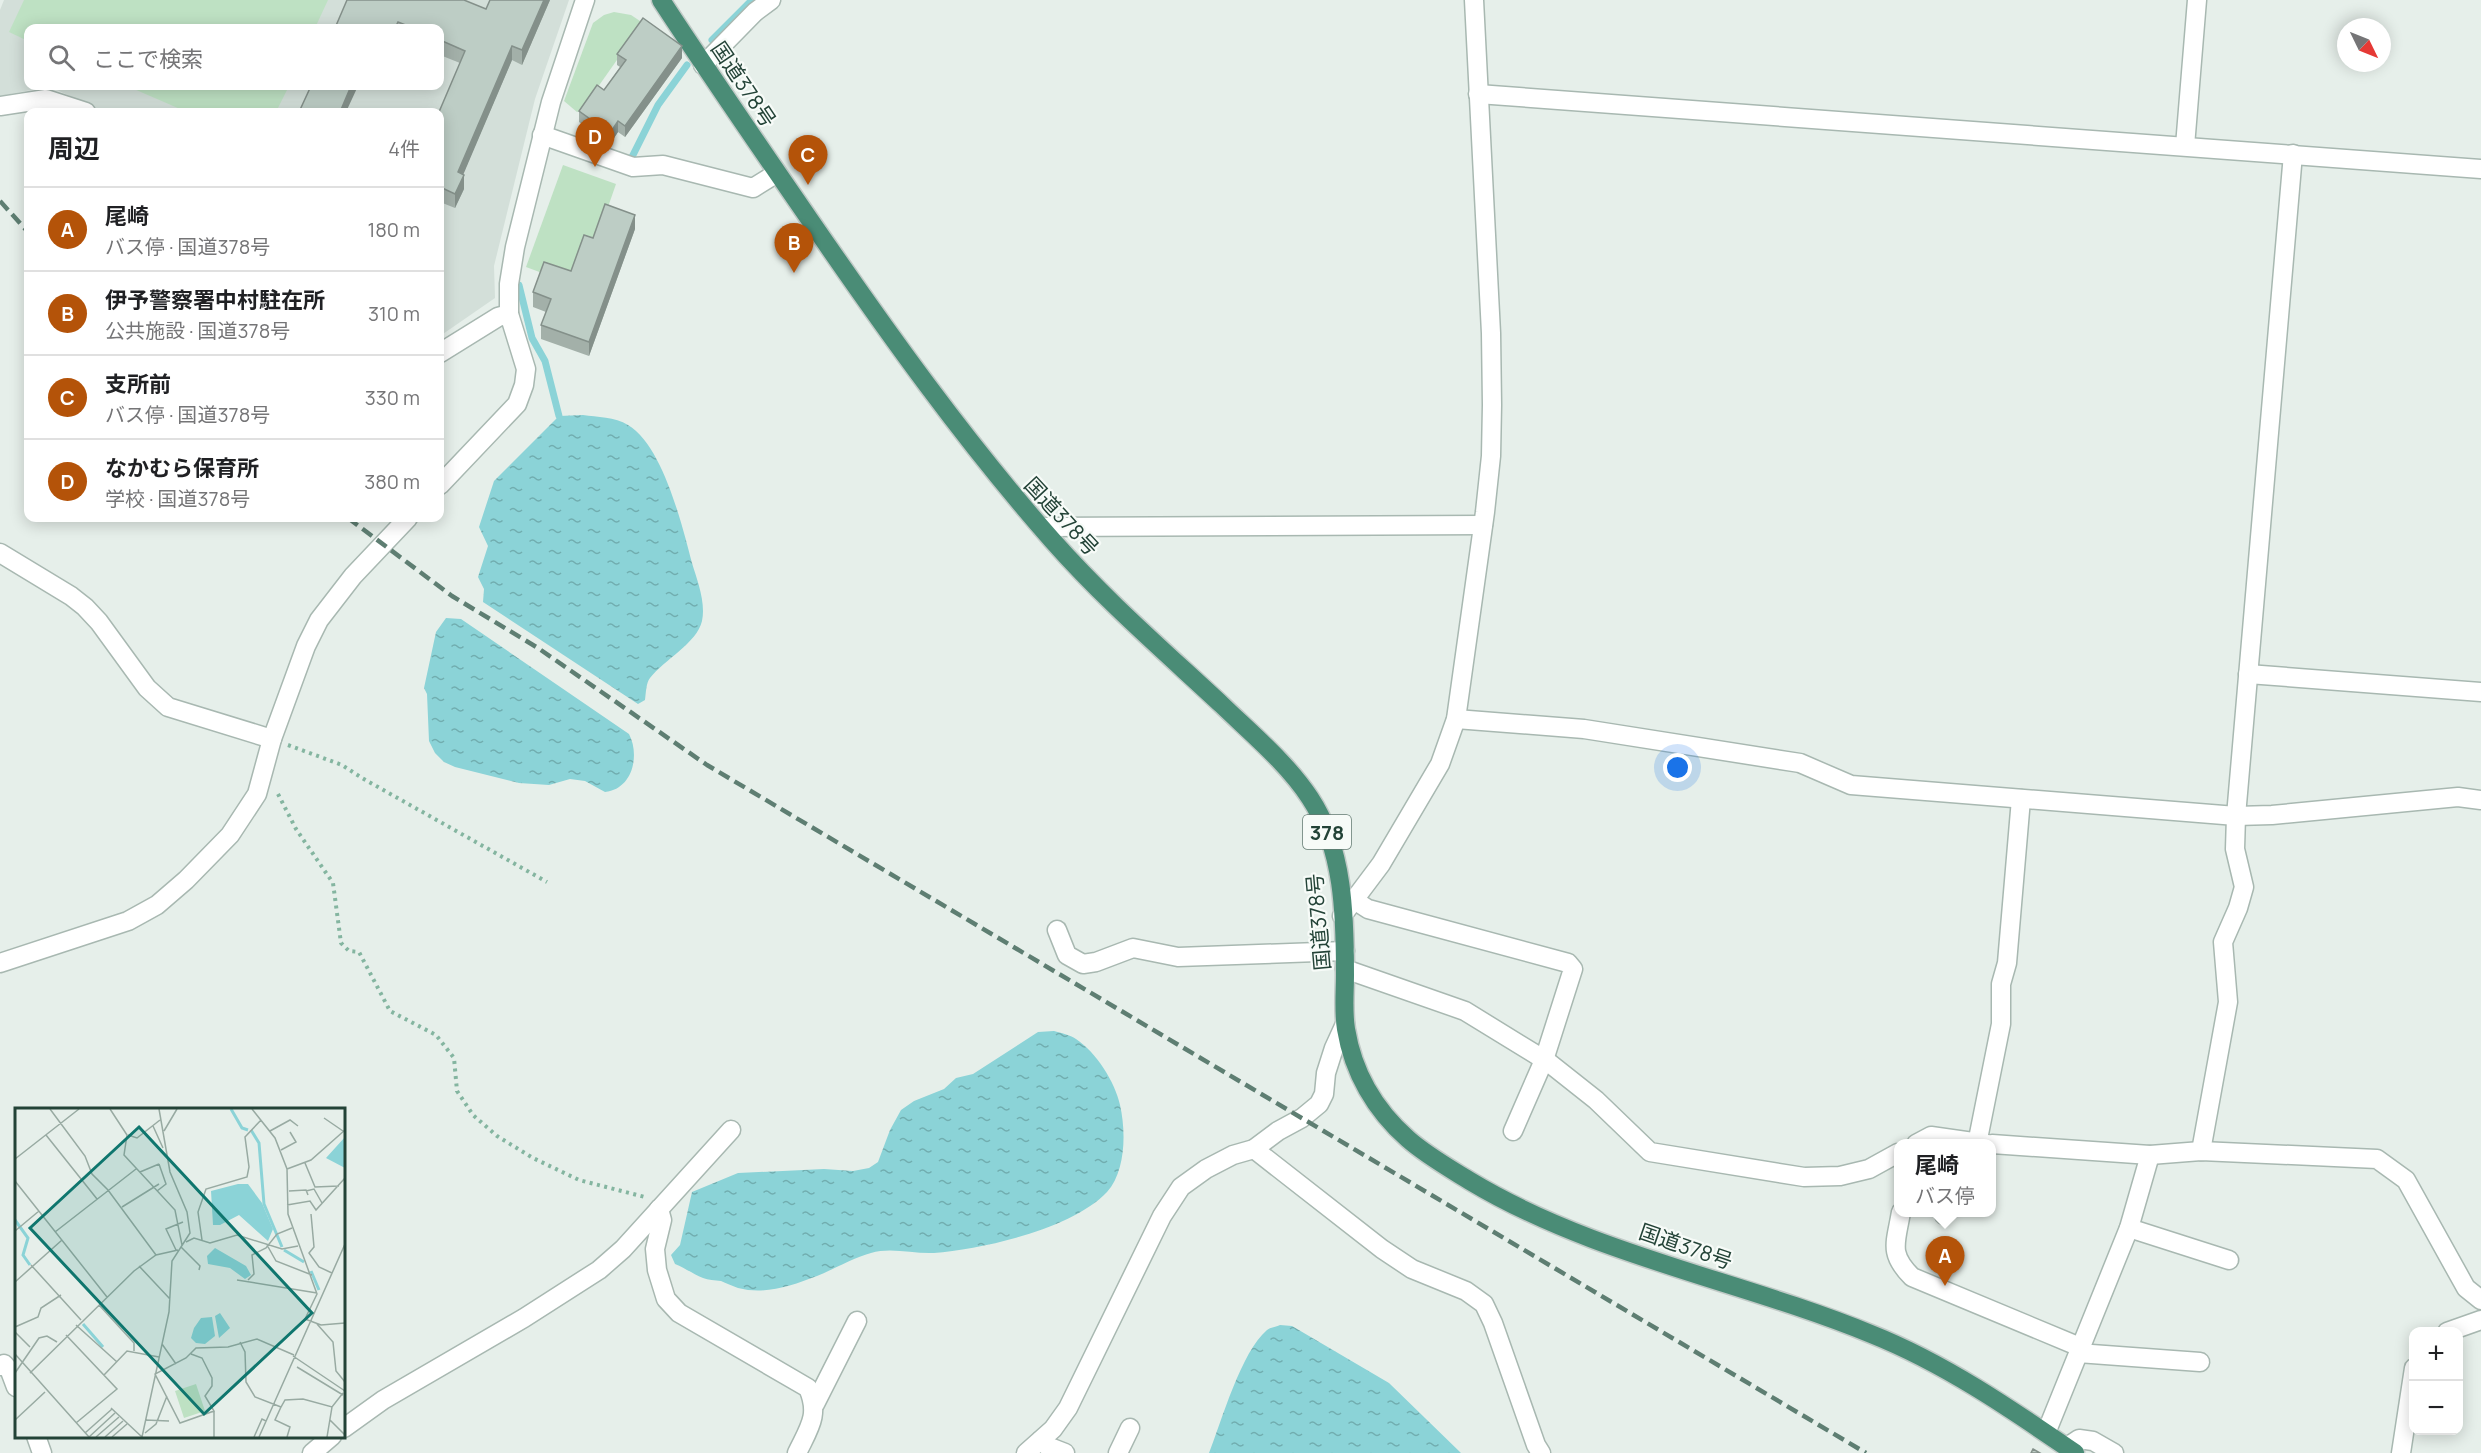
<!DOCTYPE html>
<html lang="ja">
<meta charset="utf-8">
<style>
body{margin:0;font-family:Manrope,"Noto Sans JP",sans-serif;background:#f6f6f6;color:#202124}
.controls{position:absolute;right:18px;bottom:18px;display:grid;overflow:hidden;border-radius:12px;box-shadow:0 3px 15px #0003}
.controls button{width:54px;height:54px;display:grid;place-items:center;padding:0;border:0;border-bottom:2px solid #e0e0e0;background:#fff;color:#202124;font:30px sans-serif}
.compass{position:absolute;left:2337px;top:18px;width:54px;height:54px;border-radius:50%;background:#fff;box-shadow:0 3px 15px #0003;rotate:133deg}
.you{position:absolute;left:1678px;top:768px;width:21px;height:21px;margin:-15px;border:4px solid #fff;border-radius:50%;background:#1a73e8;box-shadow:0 0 0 9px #1a73e833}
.badge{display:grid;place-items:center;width:39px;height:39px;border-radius:50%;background:#b45309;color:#fff;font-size:20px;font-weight:700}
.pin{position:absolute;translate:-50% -50px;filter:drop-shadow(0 2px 3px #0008)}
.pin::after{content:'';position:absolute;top:32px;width:21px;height:18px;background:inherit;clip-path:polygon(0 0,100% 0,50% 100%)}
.popup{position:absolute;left:1894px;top:1139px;width:102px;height:78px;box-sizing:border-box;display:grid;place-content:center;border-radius:12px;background:#fff;filter:drop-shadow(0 2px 4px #0005);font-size:20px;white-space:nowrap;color:#757577}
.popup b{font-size:22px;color:#202124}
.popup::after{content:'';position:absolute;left:50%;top:100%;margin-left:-12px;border:12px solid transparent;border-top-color:#fff}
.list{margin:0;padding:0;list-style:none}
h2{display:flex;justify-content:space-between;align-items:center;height:78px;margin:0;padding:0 24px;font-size:26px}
h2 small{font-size:20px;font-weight:400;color:#757577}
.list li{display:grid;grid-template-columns:39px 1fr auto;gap:18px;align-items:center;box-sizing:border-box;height:84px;padding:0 24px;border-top:2px solid #e0e0e0}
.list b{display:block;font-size:22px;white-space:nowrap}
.list p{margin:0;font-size:20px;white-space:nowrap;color:#757577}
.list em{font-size:20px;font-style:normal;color:#757577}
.icon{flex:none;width:33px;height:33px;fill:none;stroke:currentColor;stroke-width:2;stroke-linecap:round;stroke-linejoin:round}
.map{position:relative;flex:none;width:2481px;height:1453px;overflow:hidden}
.search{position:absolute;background:#fff;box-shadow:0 3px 15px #0003;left:24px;top:24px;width:420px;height:66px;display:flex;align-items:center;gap:15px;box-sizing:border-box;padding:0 21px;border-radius:12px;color:#757577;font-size:22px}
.panel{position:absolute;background:#fff;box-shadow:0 3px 15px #0003;left:24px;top:108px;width:420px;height:414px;border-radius:12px}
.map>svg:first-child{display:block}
.built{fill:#d3dfd9;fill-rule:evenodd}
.green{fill:#bee1c3}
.water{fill:url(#water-ripples)}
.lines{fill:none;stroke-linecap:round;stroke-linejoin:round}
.stream{stroke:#8bd3d7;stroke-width:7}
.minor-casing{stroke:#a8b8b1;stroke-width:21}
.trunk-casing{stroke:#c1cac7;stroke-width:21}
.path{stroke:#84b5a0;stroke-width:4;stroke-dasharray:3 4.5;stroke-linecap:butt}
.minor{stroke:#fff;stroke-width:18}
.trunk{stroke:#4a8c76;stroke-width:18}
.rail{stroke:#5e7e72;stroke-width:4.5;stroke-dasharray:12 6;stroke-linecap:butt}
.wall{fill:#a3b0a9}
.shaded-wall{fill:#84908a}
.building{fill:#bdcdc5;stroke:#84908a;stroke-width:1.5}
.labels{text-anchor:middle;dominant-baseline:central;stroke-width:4.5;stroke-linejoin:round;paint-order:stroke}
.shield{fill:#f7fbf8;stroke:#637a71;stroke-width:1.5}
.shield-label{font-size:20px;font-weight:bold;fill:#234337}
.street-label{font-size:21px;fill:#234337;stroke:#f7fbf8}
.inset-river{fill:none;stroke:#8bd3d7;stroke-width:3}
.inset-road{fill:none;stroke:#98aaa2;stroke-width:1.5}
.view{fill:#0f766e;fill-opacity:0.15;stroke:#0f766e;stroke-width:3}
.inset-edge{fill:none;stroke:#234337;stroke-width:3}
</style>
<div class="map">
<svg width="2481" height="1453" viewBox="0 0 2481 1453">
<defs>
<pattern id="water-ripples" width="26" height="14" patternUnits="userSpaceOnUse" patternTransform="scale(1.5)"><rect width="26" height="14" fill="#8bd3d7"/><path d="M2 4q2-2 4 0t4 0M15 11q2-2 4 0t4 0" fill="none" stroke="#71adaf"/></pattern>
</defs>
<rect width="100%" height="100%" fill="#e6efea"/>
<path class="built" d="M4 0H569L535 99 494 266 495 298 440 336V112H105L57 90 46 87 0 96V10ZM28 28H440V86H28Z"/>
<g class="green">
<polygon points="24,0 328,0 315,28 28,28 28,41 9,32"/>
<polygon points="614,12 631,15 643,23 581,111 577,112 564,101 593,23 604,15"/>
<polygon points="127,86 289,86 276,112 187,112"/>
<polygon points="563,165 616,184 593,250 569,283 526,267"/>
</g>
<g class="water">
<path d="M583 415C597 417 615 417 628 425 663 446 682 525 692 563 697 580 706 602 702 621 697 643 664 660 650 678 646 683 646 693 645 700L638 704 483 602 484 589 478 577 488 546 479 527 494 481 559 416Z"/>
<path d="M446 618 461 619 629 734C640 755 633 789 605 792L585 781 570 779 549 785 519 783 455 767 444 762 435 753 429 741 427 694 424 688 436 632Z"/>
<path d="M1054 1031C1061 1033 1070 1035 1076 1039 1096 1052 1115 1082 1120 1105 1126 1131 1126 1171 1107 1192 1072 1229 983 1249 934 1253 913 1254 891 1247 871 1253 853 1258 834 1269 817 1276 791 1286 765 1295 738 1288 732 1286 726 1283 721 1281 715 1280 708 1280 703 1278 693 1274 685 1268 675 1264L671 1255 680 1245 692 1192 738 1173 824 1169 853 1171 869 1168 878 1162 890 1130 901 1110 914 1101 944 1089 956 1078 973 1074 1038 1032Z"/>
<path d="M1280 1325 1292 1326 1389 1383 1461 1453H1209C1222 1420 1241 1352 1267 1330 1271 1327 1276 1327 1280 1325Z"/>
</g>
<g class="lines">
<g class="stream">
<polyline points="712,40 752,0"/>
<polyline points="631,159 658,105 687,65"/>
<polyline points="519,285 532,338 545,361 559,416"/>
</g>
<defs>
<g id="minor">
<polyline points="703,65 755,12 771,0"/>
<polyline points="1478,94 2481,169"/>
<polyline points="0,106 46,99 86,112"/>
<polyline points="542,135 633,167 663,165 753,188 777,173"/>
<polyline points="2185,146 2197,0"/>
<polyline points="440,353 498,317 509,314"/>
<polyline points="440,485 517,404 524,385 526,369 509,314 509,284 515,247 551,102 585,0"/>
<polyline points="1041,527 1483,525"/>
<polyline points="0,553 71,596 85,607 99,622 147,688 168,707 272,739"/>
<polyline points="2248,674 2481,692"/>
<polyline points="1456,719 1584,729 1800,763 1851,785 2236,816 2272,815 2458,797 2481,800"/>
<polyline points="1354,900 1368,909 1568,963 1573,969 1544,1060 1513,1131"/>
<polyline points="1342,916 1381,864 1440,764 1456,719 1485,512 1491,456 1492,405 1491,333 1474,0"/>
<polyline points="1057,930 1067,955 1083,964 1096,962 1133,948 1178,957 1345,951"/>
<polyline points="0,963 128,921 157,905 186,880 230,835 257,794 272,739 306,646 319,620 353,576 408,518"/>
<polyline points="1345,969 1465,1011 1548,1062 1596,1100 1650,1152 1804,1177 1840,1176 1869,1169 1898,1153"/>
<polyline points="1916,1144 1931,1136 1987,1144"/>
<polyline points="1977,1144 2001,1024 2001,984 2007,963 2021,799"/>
<polyline points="1992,1144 2150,1155 2201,1151 2377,1159 2406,1180 2466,1288 2481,1300"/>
<polyline points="1254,1149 1382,1249 1412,1269 1466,1291 1484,1304 1493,1323 1536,1445 1541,1453"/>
<polyline points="2201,1151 2228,1002 2223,942 2238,908 2244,887 2235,849 2236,816 2293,154"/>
<path d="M659 1209 662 1220 655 1249 657 1270 666 1299 679 1313 808 1388C820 1415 809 1428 797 1453"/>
<path d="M1901 1212C1896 1243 1888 1253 1912 1277L2080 1347"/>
<polyline points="1944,1215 1946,1212"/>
<polyline points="2129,1228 2229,1260"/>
<polyline points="2447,1332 2481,1320"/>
<polyline points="2078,1353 2200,1362"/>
<polyline points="0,1366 4,1364 10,1371 16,1387"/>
<polyline points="815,1404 857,1321"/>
<polyline points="344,1428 383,1400 524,1318 599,1270 623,1249 731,1130"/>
<polyline points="2046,1433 2129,1228 2150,1155"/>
<polyline points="36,1436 42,1453"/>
<polyline points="1041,1440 1047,1446 1065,1453"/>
<polyline points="2067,1447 2079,1439 2093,1441 2114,1453"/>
<polyline points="312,1453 332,1436"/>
<polyline points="1026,1453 1053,1429 1068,1408 1162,1216 1181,1187 1206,1169 1233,1155 1254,1149 1278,1131 1302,1118 1319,1104 1324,1094 1326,1073 1334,1048 1345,1024"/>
<polyline points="1118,1453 1130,1428"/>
<polyline points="2401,1453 2414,1368"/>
</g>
<path id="trunk" d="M661 0C710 75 761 149 812 223 887 332 964 440 1052 540 1104 599 1164 651 1222 705 1252 734 1287 763 1310 798 1344 849 1345 916 1345 975 1345 992 1343 1011 1346 1029 1353 1072 1375 1110 1408 1139 1426 1155 1449 1168 1470 1181 1593 1255 1739 1280 1871 1334 1944 1363 2011 1409 2075 1453"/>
</defs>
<use href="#minor" class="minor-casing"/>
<use href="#trunk" class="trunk-casing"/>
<g class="path">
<polyline points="288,745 342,765 362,778 547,882"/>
<polyline points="278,794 296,829 333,883 341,943 349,951 359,952 390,1011 436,1035 454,1058 457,1091 473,1115 497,1136 533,1158 579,1180 645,1197"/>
</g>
<use href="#minor" class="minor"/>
<use href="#trunk" class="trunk"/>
<g class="rail">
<polyline points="0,201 28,232"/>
<polyline points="348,518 452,596 538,648 707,765 1866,1453"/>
</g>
</g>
<g class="wall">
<polygon points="550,0 522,65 512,60 463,174 464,189 455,208 440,202 440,112 460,63 440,55 440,28 335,28 486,9"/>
<polygon points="617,54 682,58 625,137 618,132 610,144 579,122 579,111 604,90 620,67 617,65"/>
<polygon points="635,229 589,356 541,339 541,325 546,312 533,307 533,292 571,271 593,238"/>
</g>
<g class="shaded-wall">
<polygon points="544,0 550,0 522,65 522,50"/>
<polygon points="512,46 512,60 458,187 458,172"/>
<polygon points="682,46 682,58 625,137 625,126"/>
<polygon points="351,86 358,86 346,112 340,112"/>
<polygon points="618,121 618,132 610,144 610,133"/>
<polygon points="464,175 464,189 455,208 455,194"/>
<polygon points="635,215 635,229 589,356 589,342"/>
</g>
<g class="building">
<polygon points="347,0 464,0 486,9 490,0 544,0 522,50 512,46 458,172 464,175 455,194 440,187 440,112 439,112 465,51 440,40 440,28 413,28 398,22 395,28 335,28"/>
<polygon points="643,18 682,46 625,126 618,121 610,133 579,111 597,85 604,90 626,60 617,54"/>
<polygon points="311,86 351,86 340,112 299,112"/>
<polygon points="605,204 635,215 589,342 541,325 551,299 533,292 544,262 571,271 584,235 593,238"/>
<polygon points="2033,1449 2040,1453 2031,1453"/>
</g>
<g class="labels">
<rect class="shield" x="1303" y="815" width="48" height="34" rx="4.5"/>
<g class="shield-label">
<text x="1327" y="832">378</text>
</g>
<g class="street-label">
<text transform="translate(744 84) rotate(56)">国道378号</text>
<text transform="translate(1062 516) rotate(47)">国道378号</text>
<text transform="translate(1318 922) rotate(-95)">国道378号</text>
<text transform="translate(1686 1246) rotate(19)">国道378号</text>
</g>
</g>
<g transform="translate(15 1108)">
<rect width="330" height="330" fill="#e6efea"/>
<path d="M181 276 190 303 169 310 160 283Z" fill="#bee1c3"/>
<path d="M330 29V60L311 50ZM223 76H233L247 95 258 121 253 133 224 107 205 117H198L196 83ZM200 140 231 158 236 167 230 171 215 160 193 156 192 148ZM205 205 215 220 204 230 200 208ZM197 209 200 228 190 236 181 235 176 230 179 220 186 210Z" fill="#8bd3d7"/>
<path class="inset-river" d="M216 1 227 20 233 22M236 22 244 35 249 96 267 139M0 112 13 130 8 147 15 157M269 142 289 154M296 163 304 182M68 216 88 239"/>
<path class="inset-road" d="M35 1 70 48 77 66 93 82 141 147M95 1 112 27 109 47 160 102 167 137M237 1 260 30 272 61 273 106 302 186 290 211 306 217 330 215M309 10 328 23M138 18 148 40M149 23 162 1M255 23 275 12 283 18M31 27 82 91M113 27 122 30 145 12M266 42 281 34 275 24M0 51 64 1M290 55 300 79 324 78M272 61 296 52 330 22M125 64 144 56M0 73 92 189M142 83 151 76 144 56M274 83 291 82 293 87M291 83 299 81 307 95M272 97 295 93 301 102 330 70M107 99 144 76M296 106 299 139 294 145 304 159 317 165M0 123 24 103M40 124 121 61M187 132 183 104 191 81 232 69 234 59 230 29 246 12M171 134 179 130 195 135 222 127 267 141 283 138M252 137 261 153 297 167M166 139 185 158 184 162M161 142 151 121 168 114M16 157 66 212M124 158 155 191M222 172 302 185M233 172 239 166 237 147 251 140 262 126 277 120M0 174 47 132M84 197 119 235V243M302 216 318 234 321 263 330 274M61 217 102 254M0 219 23 209 26 200 46 187M0 224 15 239M51 227 102 281 61 315M225 234 230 244 231 274 240 289 266 299 270 292 288 291 317 299 328 285M147 236 161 256M0 246 74 329M176 246 187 250 197 270V278L190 288 199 303 165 315 140 266 171 250 181 240 213 239 242 231 279 247M278 248 330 283M282 259 328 287M0 265 24 230 32 228 42 234M15 265 119 163 141 147 163 142M89 267 112 243 144 249M266 299 260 312 275 319 272 329M96 300 127 329M0 312 30 284M130 312 154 313M315 312 330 327M70 325 97 301M130 325 141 316 152 288M74 329 100 305M81 329 104 309M90 329 108 313M97 329 112 316M127 329 154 204 157 153 175 125 172 104 155 64 144 1M199 329V303M239 329 247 311 251 313M244 329 330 136M312 329 317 299"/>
<path class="view" d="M124 19 297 205 189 306 15 120Z"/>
<rect width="330" height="330" class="inset-edge"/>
</g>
</svg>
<div class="controls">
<button>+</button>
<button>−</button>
</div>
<svg class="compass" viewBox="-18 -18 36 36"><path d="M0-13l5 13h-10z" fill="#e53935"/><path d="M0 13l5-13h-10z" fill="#757577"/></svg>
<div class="you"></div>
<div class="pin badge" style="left:1945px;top:1286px">A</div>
<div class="popup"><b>尾崎</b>バス停</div>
<div class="pin badge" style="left:794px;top:273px">B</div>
<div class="pin badge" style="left:808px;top:185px">C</div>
<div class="pin badge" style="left:595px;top:167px">D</div>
<div class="search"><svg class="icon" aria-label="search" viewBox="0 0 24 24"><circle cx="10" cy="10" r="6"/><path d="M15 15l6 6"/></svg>ここで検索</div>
<section class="panel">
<h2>周辺<small>4件</small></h2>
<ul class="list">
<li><span class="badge">A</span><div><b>尾崎</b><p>バス停 · 国道378号</p></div><em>180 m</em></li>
<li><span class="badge">B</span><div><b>伊予警察署中村駐在所</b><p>公共施設 · 国道378号</p></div><em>310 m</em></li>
<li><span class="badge">C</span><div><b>支所前</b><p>バス停 · 国道378号</p></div><em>330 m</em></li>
<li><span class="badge">D</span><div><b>なかむら保育所</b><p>学校 · 国道378号</p></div><em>380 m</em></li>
</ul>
</section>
</div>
